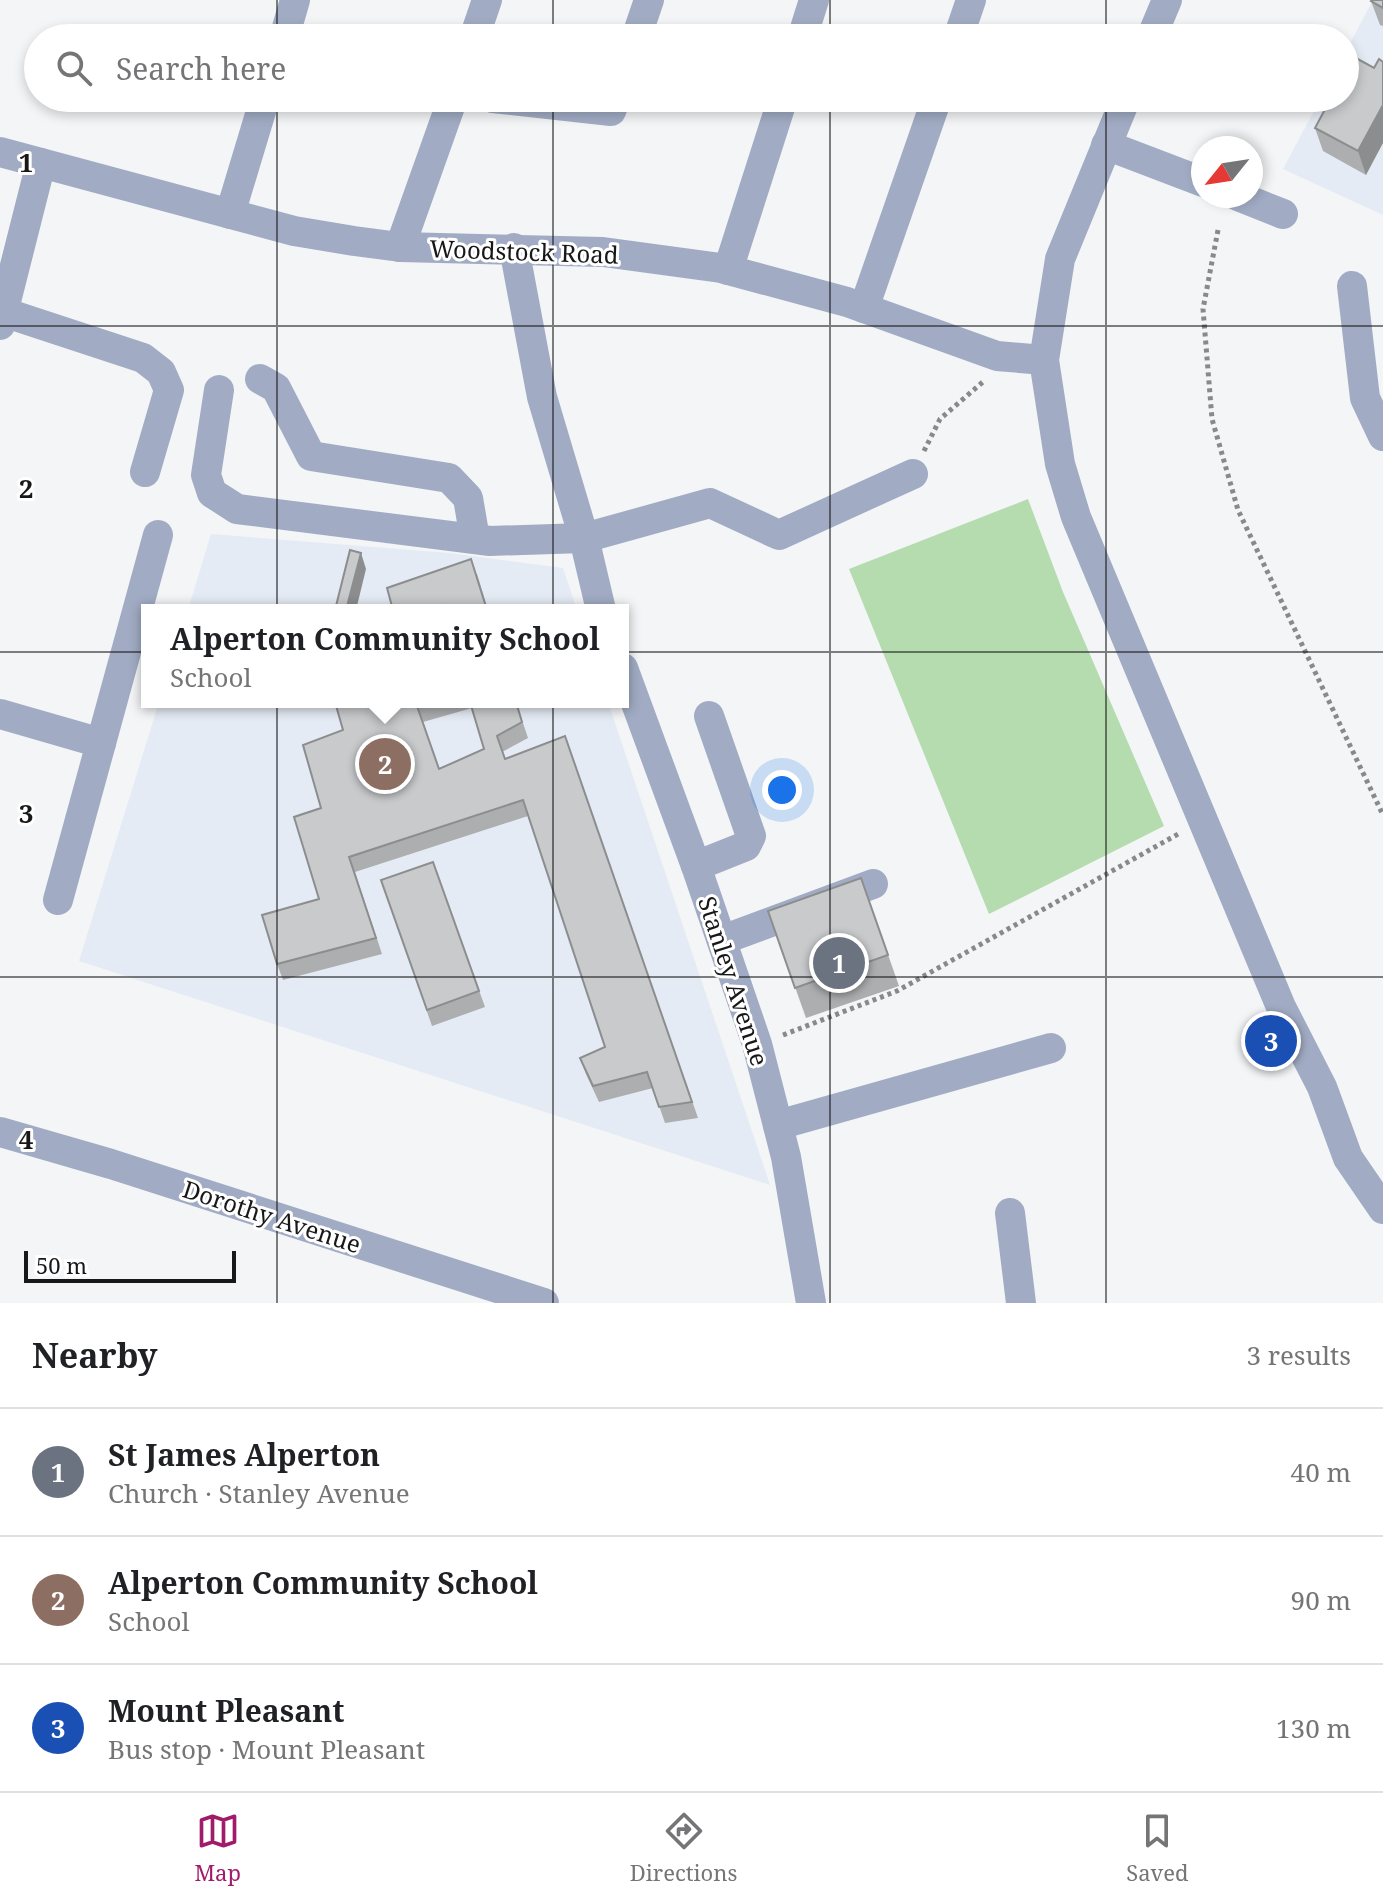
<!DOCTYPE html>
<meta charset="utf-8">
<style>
body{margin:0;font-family:"Noto Serif",serif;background:#f6f6f6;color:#202124}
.compass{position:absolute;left:1191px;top:136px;width:72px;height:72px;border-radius:50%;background:#fff;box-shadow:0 4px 12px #0003;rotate:240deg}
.scale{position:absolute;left:24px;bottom:20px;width:212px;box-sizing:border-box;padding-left:8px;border:4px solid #181819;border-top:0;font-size:22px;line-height:28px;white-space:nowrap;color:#181819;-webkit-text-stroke:6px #fff;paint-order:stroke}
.you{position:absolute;left:782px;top:790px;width:28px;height:28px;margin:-20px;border:6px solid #fff;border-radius:50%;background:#1a73e8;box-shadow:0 0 0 12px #1a73e833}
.badge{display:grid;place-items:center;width:52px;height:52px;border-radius:50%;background:#a01c6b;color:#fff;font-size:26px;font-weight:700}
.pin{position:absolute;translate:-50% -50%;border:4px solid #fff;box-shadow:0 2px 8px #0006}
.popup{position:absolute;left:141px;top:604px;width:488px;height:104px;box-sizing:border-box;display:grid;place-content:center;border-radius:0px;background:#fff;filter:drop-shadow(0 2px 6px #0005);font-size:26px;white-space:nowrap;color:#757577}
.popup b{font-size:30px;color:#202124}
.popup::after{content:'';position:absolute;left:50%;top:100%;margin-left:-16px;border:16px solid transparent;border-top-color:#fff}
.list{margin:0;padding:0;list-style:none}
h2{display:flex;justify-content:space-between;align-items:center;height:104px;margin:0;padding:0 32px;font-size:34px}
h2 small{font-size:26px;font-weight:400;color:#757577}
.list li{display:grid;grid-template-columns:52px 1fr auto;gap:24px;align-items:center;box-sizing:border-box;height:128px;padding:0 32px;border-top:2px solid #e0e0e0}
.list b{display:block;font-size:30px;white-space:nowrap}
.list p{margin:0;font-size:26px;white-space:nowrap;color:#757577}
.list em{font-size:26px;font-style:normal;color:#757577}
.icon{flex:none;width:44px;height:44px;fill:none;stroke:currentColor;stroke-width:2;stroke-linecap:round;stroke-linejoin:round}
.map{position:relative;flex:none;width:1383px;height:1303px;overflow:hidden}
.search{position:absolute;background:#fff;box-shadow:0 4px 12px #0003;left:24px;right:24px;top:24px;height:88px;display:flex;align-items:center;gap:20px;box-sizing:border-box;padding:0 28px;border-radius:44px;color:#757577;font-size:30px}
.sheet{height:488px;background:#fff}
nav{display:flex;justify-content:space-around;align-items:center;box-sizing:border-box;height:112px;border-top:2px solid #e0e0e0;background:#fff;font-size:22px;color:#757577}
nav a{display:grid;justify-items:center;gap:4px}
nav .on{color:#a01c6b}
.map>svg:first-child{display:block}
.built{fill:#e5ebf4}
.green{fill:#b5dcaf}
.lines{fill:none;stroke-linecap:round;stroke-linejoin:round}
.path{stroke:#88898b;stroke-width:5;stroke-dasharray:4 4;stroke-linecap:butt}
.minor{stroke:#a1acc4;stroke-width:30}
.wall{fill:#acaeaf;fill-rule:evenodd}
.shaded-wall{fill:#8c8d8f}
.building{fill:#c8cacc;stroke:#8c8d8f;stroke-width:2}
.grid{fill:none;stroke:#181819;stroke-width:2;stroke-opacity:0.55}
.labels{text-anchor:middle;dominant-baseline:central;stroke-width:6;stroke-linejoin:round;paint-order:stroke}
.street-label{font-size:24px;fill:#181819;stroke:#fff}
.grid-label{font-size:26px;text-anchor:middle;font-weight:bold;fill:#181819;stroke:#fff;stroke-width:6;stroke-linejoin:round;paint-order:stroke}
</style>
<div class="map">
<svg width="1383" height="1303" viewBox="0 0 1383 1303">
<rect width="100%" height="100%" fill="#f3f5f7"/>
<g class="built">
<polygon points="1373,0 1383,0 1383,215 1283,169 1321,98 1345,98 1345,53"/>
<polygon points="211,534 449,553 563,568 577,610 188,610"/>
<polygon points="159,702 608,702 770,1185 79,961"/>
</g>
<polygon class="green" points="1028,499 1063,592 1164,826 989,914 849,569"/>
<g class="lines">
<g class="path">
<polyline points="1218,230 1203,309 1212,419 1238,510 1383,815"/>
<polyline points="924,451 940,419 984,381"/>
<polyline points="783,1035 897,991 1180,833"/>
</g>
<g class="minor">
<polyline points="284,38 295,0"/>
<polyline points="474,38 487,0"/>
<polyline points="636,38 649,0"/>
<polyline points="802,38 814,0"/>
<polyline points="958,38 971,0"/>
<polyline points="1151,38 1167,0"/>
<polyline points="493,98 611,111 616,98"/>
<polyline points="1126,98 1060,259 1044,360 1060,464 1076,517 1281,1007 1322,1087 1348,1158 1383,1209"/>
<polyline points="1106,145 1203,182"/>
<polyline points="0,152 294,231 354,241 400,247 603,252 721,268 847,302 997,356 1044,360"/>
<polyline points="1238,196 1283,214"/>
<polyline points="230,214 265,98"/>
<polyline points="400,247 453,98"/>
<polyline points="514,248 542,397 584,538 601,610"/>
<polyline points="728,270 783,98"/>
<polyline points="1352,286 1365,398 1383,436"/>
<polyline points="864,308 937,98"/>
<polyline points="0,311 143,358 161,372 169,390 145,472"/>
<polyline points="0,325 41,163"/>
<polyline points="260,379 276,388 311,456 449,478 468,498 475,539"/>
<polyline points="219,390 206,475 212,493 237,509 490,541 584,538 710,503 779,535 913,474"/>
<polyline points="623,668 696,866 757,1044 786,1157 811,1303"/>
<polyline points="0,714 101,743"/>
<polyline points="696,866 746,846 751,836 709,716"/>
<polyline points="58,900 158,535"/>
<polyline points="722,940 873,884"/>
<polyline points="778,1125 1051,1048"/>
<polyline points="0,1132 111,1164 544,1303"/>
<polyline points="1010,1213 1021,1303"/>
</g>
</g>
<g class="wall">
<polygon points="1383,0 1383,26 1380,25 1371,1"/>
<polygon points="1374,68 1366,175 1323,151 1315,128"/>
<polygon points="477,574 488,610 393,610"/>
<path d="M335 702H516L528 738 502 752 505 759 565 736 698 1118 665 1123 653 1088 599 1102 586 1074 580 1058 605 1047 528 816 355 872 382 954 283 980 277 964 319 899 321 808 343 730ZM472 708 484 749 439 769 423 722Z"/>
<polygon points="433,862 485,1007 432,1026 381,880"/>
<polygon points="861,878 899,986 806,1018 768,911"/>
</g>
<g class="shaded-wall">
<polygon points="1383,105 1383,143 1366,175 1358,151"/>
<polygon points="361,553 366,569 356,610 346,610"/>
</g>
<g class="building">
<polygon points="1372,0 1383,0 1383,8 1371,1"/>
<polygon points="1354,57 1374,68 1379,59 1383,62 1383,105 1358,151 1315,128 1331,98 1345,98 1345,73"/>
<polygon points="350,550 361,553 346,610 335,610"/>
<polygon points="471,559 487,610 441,610 440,605 427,610 393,610 387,588"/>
<polygon points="335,702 432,702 417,706 439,769 484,749 470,702 516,702 522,722 497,736 505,759 565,736 692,1102 659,1107 647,1072 593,1086 580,1058 605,1047 523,800 349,857 376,938 277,964 262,915 319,899 294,817 321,808 303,745 343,730"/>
<polygon points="433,862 479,991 427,1010 381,880"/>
<polygon points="861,878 888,955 795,988 768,911"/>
</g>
<path class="grid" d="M277 0V38M553 0V38M830 0V38M1106 0V38M277 98V1303M553 98V1303M830 98V1303M1106 98V1303M0 326H1383M0 652H1383M0 977H1383"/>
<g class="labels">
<g class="street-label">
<text transform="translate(524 251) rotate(2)">Woodstock Road</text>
<text transform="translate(734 981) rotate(72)">Stanley Avenue</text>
<text transform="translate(272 1216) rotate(18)">Dorothy Avenue</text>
</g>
</g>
<g class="grid-label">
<text x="26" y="172">1</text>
<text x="26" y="498">2</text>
<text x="26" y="823">3</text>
<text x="26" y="1149">4</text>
</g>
</svg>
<svg class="compass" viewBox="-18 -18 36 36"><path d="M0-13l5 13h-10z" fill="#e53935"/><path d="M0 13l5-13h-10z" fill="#757577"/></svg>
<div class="scale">50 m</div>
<div class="you"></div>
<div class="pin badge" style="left:839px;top:963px;background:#6b7280">1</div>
<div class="pin badge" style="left:385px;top:764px;background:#8d6e63">2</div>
<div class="popup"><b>Alperton Community School</b>School</div>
<div class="pin badge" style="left:1271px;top:1041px;background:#1a4fb4">3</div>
<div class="search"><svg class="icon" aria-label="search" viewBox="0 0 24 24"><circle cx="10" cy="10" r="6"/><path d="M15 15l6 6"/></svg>Search here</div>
</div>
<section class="sheet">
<h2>Nearby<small>3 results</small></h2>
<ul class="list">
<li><span class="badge" style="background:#6b7280">1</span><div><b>St James Alperton</b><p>Church · Stanley Avenue</p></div><em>40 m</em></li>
<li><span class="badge" style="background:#8d6e63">2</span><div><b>Alperton Community School</b><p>School</p></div><em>90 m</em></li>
<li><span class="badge" style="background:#1a4fb4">3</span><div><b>Mount Pleasant</b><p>Bus stop · Mount Pleasant</p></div><em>130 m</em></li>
</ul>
</section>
<nav>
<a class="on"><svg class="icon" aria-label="map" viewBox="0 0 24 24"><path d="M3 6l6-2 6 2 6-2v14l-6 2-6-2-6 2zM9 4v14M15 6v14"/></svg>Map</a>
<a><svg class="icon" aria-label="directions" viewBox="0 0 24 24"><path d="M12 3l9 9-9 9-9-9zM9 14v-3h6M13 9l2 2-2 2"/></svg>Directions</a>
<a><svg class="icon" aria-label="saved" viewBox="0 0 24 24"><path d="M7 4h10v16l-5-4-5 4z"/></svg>Saved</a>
</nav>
